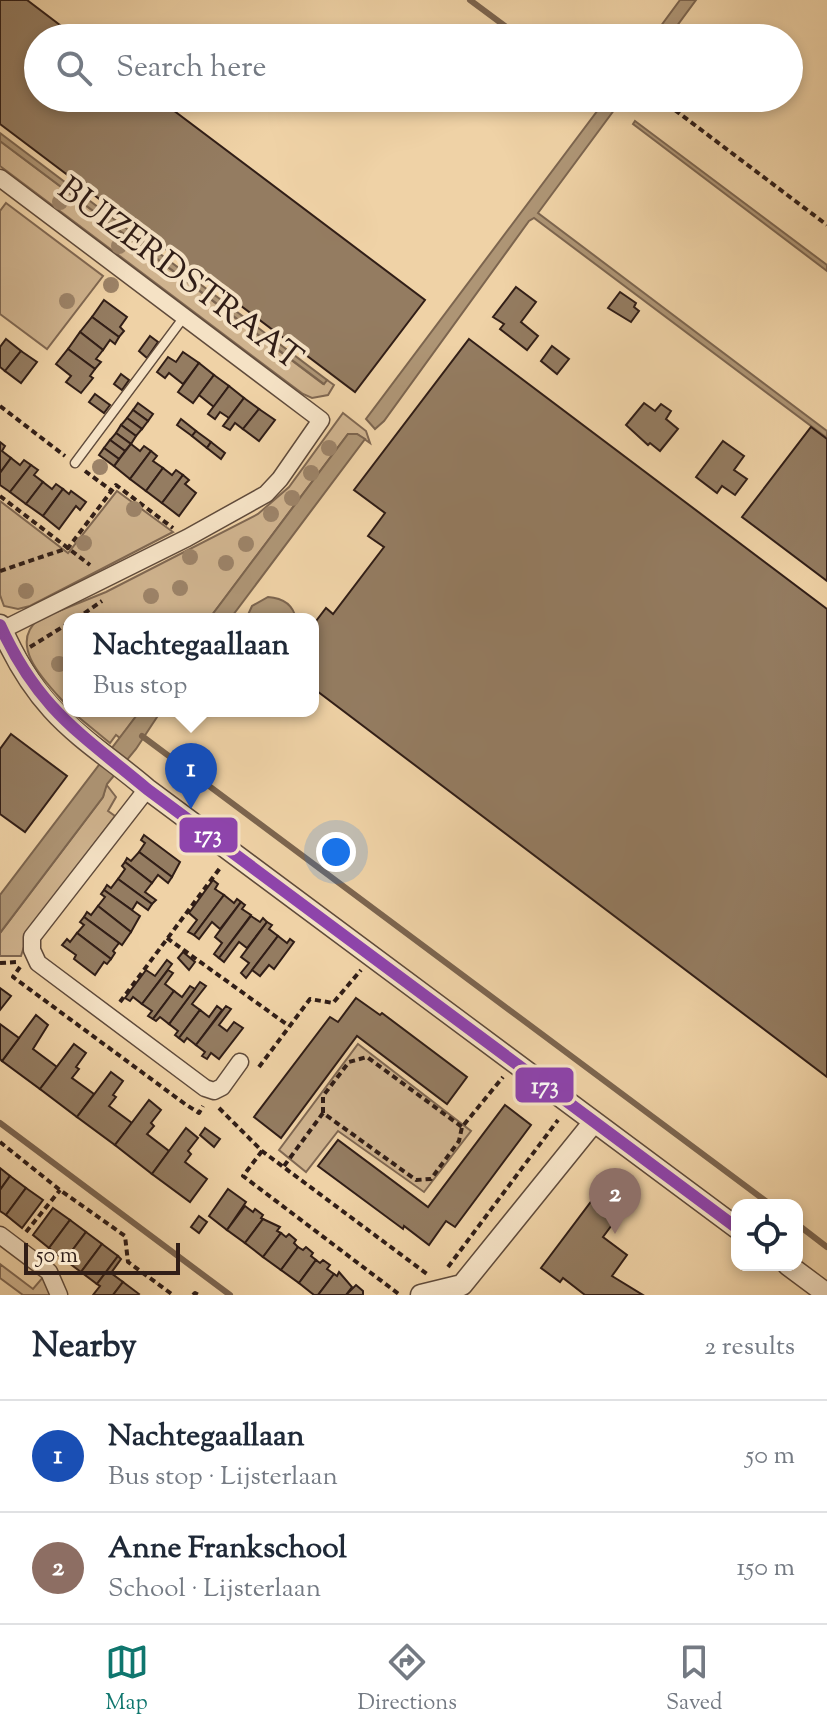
<!DOCTYPE html>
<meta charset="utf-8">
<style>
body{margin:0;font-family:"Sorts Mill Goudy",serif;background:#f2f2f3;color:#1f2937}
.controls{position:absolute;right:24px;bottom:24px;display:grid;overflow:hidden;border-radius:16px;box-shadow:0 4px 12px #0003}
.controls button{width:72px;height:72px;display:grid;place-items:center;padding:0;border:0;border-bottom:2px solid #e0e1e3;background:#fff;color:#1f2937;font:40px sans-serif}
.scale{position:absolute;left:24px;bottom:20px;width:156px;box-sizing:border-box;padding-left:8px;border:4px solid #311e17;border-top:0;font-size:22px;line-height:28px;white-space:nowrap;color:#311e17;-webkit-text-stroke:6px #f5e2c5;paint-order:stroke}
.you{position:absolute;left:336px;top:852px;width:28px;height:28px;margin:-20px;border:6px solid #fff;border-radius:50%;background:#1a73e8;box-shadow:0 0 0 12px #1a73e833}
.badge{display:grid;place-items:center;width:52px;height:52px;border-radius:50%;background:#0f766e;color:#fff;font-size:26px;font-weight:700}
.pin{position:absolute;translate:-50% -66px;filter:drop-shadow(0 2px 4px #0008)}
.pin::after{content:'';position:absolute;top:42px;width:28px;height:24px;background:inherit;clip-path:polygon(0 0,100% 0,50% 100%)}
.popup{position:absolute;left:63px;top:613px;width:256px;height:104px;box-sizing:border-box;display:grid;place-content:center;border-radius:16px;background:#fff;filter:drop-shadow(0 2px 6px #0005);font-size:26px;white-space:nowrap;color:#747a83}
.popup b{font-size:30px;color:#1f2937}
.popup::after{content:'';position:absolute;left:50%;top:100%;margin-left:-16px;border:16px solid transparent;border-top-color:#fff}
.list{margin:0;padding:0;list-style:none}
h2{display:flex;justify-content:space-between;align-items:center;height:104px;margin:0;padding:0 32px;font-size:34px}
h2 small{font-size:26px;font-weight:400;color:#747a83}
.list li{display:grid;grid-template-columns:52px 1fr auto;gap:24px;align-items:center;box-sizing:border-box;height:112px;padding:0 32px;border-top:2px solid #e0e1e3}
.list b{display:block;font-size:30px;white-space:nowrap}
.list p{margin:0;font-size:26px;white-space:nowrap;color:#747a83}
.list em{font-size:26px;font-style:normal;color:#747a83}
.icon{flex:none;width:44px;height:44px;fill:none;stroke:currentColor;stroke-width:2;stroke-linecap:round;stroke-linejoin:round}
.map{position:relative;flex:none;width:827px;height:1295px;overflow:hidden}
.search{position:absolute;background:#fff;box-shadow:0 4px 12px #0003;left:24px;right:24px;top:24px;height:88px;display:flex;align-items:center;gap:20px;box-sizing:border-box;padding:0 28px;border-radius:44px;color:#747a83;font-size:30px}
.sheet{height:328px;background:#fff}
nav{display:flex;justify-content:space-around;align-items:center;box-sizing:border-box;height:112px;border-top:2px solid #e0e1e3;background:#fff;font-size:22px;color:#747a83}
nav a{display:grid;justify-items:center;gap:4px}
nav .on{color:#0f766e}
.map>svg:first-child{display:block}
.green{fill:#cfb38e;stroke:#806852;stroke-width:2}
.water{fill:#ae9575;stroke:#7c654f;stroke-width:2}
.lines{fill:none;stroke-linecap:round;stroke-linejoin:round}
.stream{stroke:#7c654f;stroke-width:6}
.building{fill:#947c61;stroke:#311e17;stroke-width:2}
.service-casing{stroke:#604b3b;stroke-width:11}
.minor-casing{stroke:#604b3b;stroke-width:19}
.tertiary-casing{stroke:#604b3b;stroke-width:23}
.path{stroke:#311e17;stroke-width:4;stroke-dasharray:6 4;stroke-linecap:butt}
.service{stroke:#f5e2c5;stroke-width:8}
.minor{stroke:#f5e2c5;stroke-width:16}
.tertiary{stroke:#f5e2c5;stroke-width:20}
.bus-1-casing{stroke:#f5e2c5;stroke-width:18}
.bus-1{stroke:#8e44ad;stroke-width:12}
.tree{fill:#9c8368}
.labels{text-anchor:middle;dominant-baseline:central;stroke-width:8;stroke-linejoin:round;paint-order:stroke}
.street-label{font-size:34px;fill:#311e17;stroke:#f5e2c5}
.line-badge{stroke:#f5e2c5;stroke-width:3}
.badge-label{font-size:22px;text-anchor:middle;font-weight:bold;fill:#fff}
</style>
<div class="map">
<svg width="827" height="1295" viewBox="0 0 827 1295">
<rect width="100%" height="100%" fill="#efd2a6"/>
<filter id="stains"><feTurbulence type="fractalNoise" baseFrequency=".0025" numOctaves="4"/><feColorMatrix values="0 0 0 0 .2 0 0 0 0 .09 0 0 0 0 .02 0 0 0 .5 -.17"/></filter>
<radialGradient id="worn" r=".72"><stop offset=".6" stop-color="#630" stop-opacity="0"/><stop offset="1" stop-color="#630" stop-opacity=".3"/></radialGradient>
<g class="green">
<polygon points="0,141 323,384 327,380 334,385 328,395 312,398 303,394 0,166"/>
<polygon points="6,203 103,276 47,349 0,314 0,211"/>
<path d="M343 413 366 431 370 443 357 434H348L209 619H69V708C50 686 5 646 39 619L106 592 258 514 289 487Z"/>
<polygon points="117,491 173,532 30,606 18,609 4,606 0,595 0,501 68,553"/>
<polygon points="71,711 140,711 120,738 116,735 110,743"/>
<polygon points="106,784 116,797 108,811 115,816 29,931 21,956 0,956 0,933 103,797"/>
<polygon points="358,1044 471,1131 424,1192 338,1131 306,1172 279,1150"/>
<polygon points="0,1264 33,1289 44,1276 53,1295 23,1295 0,1278"/>
</g>
<g class="water">
<polygon points="680,0 696,0 668,38 652,38"/>
<polygon points="607,98 623,98 538,213 827,431 827,438 534,218 529,221 384,421 375,429 366,419"/>
<polygon points="635,121 827,265 827,271 633,124"/>
<polygon points="0,133 327,380 324,384 0,141"/>
<polygon points="348,434 357,434 365,439 230,619 209,619"/>
<path d="M268 597C283 598 293 604 296 619H246L252 606Z"/>
<polygon points="140,711 161,711 136,749 107,784 103,797 0,933 0,895"/>
</g>
<g class="lines">
<g class="stream">
<polyline points="470,0 517,35"/>
<polyline points="142,736 771,1205"/>
<polyline points="0,1123 230,1295"/>
<polyline points="797,1224 827,1247"/>
</g>
</g>
<g class="building">
<polygon points="0,0 27,0 77,38 38,38 38,98 157,98 425,300 355,392 0,124"/>
<polygon points="516,287 536,302 521,322 538,336 527,350 500,329 504,324 493,317"/>
<polygon points="620,292 636,303 634,307 639,311 631,322 608,308"/>
<polygon points="104,300 127,317 120,327 124,331 119,337 92,317"/>
<polygon points="92,317 119,337 115,344 110,340 103,350 80,332"/>
<polygon points="80,332 103,350 96,359 101,362 95,369 68,349"/>
<polygon points="150,336 158,342 147,358 139,351"/>
<polygon points="6,339 21,351 5,371 0,367 0,347"/>
<polygon points="469,339 827,609 827,1077 313,688 313,625 326,608 333,614 384,547 368,536 385,513 354,490"/>
<polygon points="552,346 569,359 557,374 541,361"/>
<polygon points="68,349 95,369 90,376 93,378 81,393 66,382 71,376 56,364"/>
<polygon points="21,351 37,362 21,383 5,371"/>
<polygon points="183,352 199,363 183,384 169,373 165,378 157,372 168,357 176,362"/>
<polygon points="199,363 214,375 193,403 178,392"/>
<polygon points="121,374 129,380 122,390 114,384"/>
<polygon points="214,375 229,386 214,407 199,395"/>
<polygon points="229,386 244,398 229,418 220,412 215,419 208,414"/>
<polygon points="95,394 110,405 104,413 89,402"/>
<polygon points="244,398 259,409 243,429 235,423 230,430 223,426"/>
<polygon points="138,403 153,414 148,421 133,410"/>
<polygon points="644,403 655,411 661,404 671,411 666,419 678,429 660,451 650,443 648,445 626,425"/>
<polygon points="259,409 275,420 259,441 243,429"/>
<polygon points="133,410 148,421 142,429 127,418"/>
<polygon points="127,418 142,429 136,436 121,425"/>
<polygon points="181,419 196,431 192,436 177,425"/>
<polygon points="121,425 136,436 131,444 116,433"/>
<polygon points="811,427 827,439 827,581 742,517"/>
<polygon points="196,431 211,442 207,448 192,436"/>
<polygon points="116,433 131,444 125,451 110,440"/>
<polygon points="110,440 125,451 119,459 104,448"/>
<polygon points="723,441 744,456 734,470 747,479 735,495 722,486 717,493 696,477"/>
<polygon points="0,442 5,446 2,451 11,458 0,473"/>
<polygon points="211,442 225,453 221,459 207,448"/>
<polygon points="131,444 140,451 144,446 151,451 130,479 114,466"/>
<polygon points="104,448 119,459 114,466 99,455"/>
<polygon points="151,451 157,456 153,461 163,468 146,491 130,479"/>
<polygon points="11,458 20,465 24,460 31,465 10,492 0,485 0,473"/>
<polygon points="31,465 38,470 34,475 43,482 26,504 10,492"/>
<polygon points="163,468 172,475 176,470 183,475 162,503 146,491"/>
<polygon points="183,475 189,480 185,484 196,493 179,516 162,503"/>
<polygon points="43,482 52,489 56,484 63,489 43,516 26,504"/>
<polygon points="63,489 69,494 71,491 86,502 80,510 76,506 59,529 43,516"/>
<polygon points="11,734 67,776 25,832 0,814 0,749"/>
<polygon points="144,835 180,862 172,877 139,852 145,843 141,840"/>
<polygon points="139,852 172,877 168,883 158,875 152,883 125,862 127,858 131,861"/>
<polygon points="125,862 152,883 145,892 156,900 152,904 118,879 125,869 122,866"/>
<polygon points="118,879 152,904 148,910 137,902 132,910 104,890 107,885 111,888"/>
<polygon points="213,880 218,884 215,889 224,895 194,935 188,932 197,920 189,913"/>
<polygon points="104,890 140,916 131,932 98,906 105,897 101,894"/>
<polygon points="224,895 234,903 237,899 241,902 220,929 212,922 199,939 194,935"/>
<polygon points="241,902 245,905 242,909 251,915 219,958 214,954 222,943 215,937"/>
<polygon points="98,906 131,932 122,945 84,917 87,912 91,915"/>
<polygon points="251,916 260,922 263,918 267,922 247,948 239,942 224,962 219,958"/>
<polygon points="84,917 119,943 113,951 115,953 111,959 77,933 84,925 80,922"/>
<polygon points="267,922 272,925 269,929 278,936 246,978 241,973 249,963 241,957"/>
<polygon points="77,933 111,959 107,964 104,962 95,975 74,959 76,955 62,945 67,939 70,942"/>
<polygon points="278,936 287,943 290,939 294,942 274,969 269,965 260,976 252,970"/>
<polygon points="183,952 195,962 189,970 178,958"/>
<polygon points="167,960 172,964 142,1004 133,997 130,1001 125,998 146,970 155,976"/>
<polygon points="168,970 173,973 165,984 174,991 153,1019 148,1016 152,1011 142,1004"/>
<polygon points="200,982 206,986 192,1004 200,1010 179,1038 175,1035 178,1031 169,1024"/>
<polygon points="190,986 195,989 169,1024 160,1017 156,1021 153,1019 174,991 182,997"/>
<polygon points="0,988 11,996 0,1010"/>
<polygon points="356,998 380,1015 382,1013 467,1077 447,1104 357,1036 281,1138 254,1117 330,1017 338,1022"/>
<polygon points="217,1006 222,1010 196,1045 187,1038 184,1042 179,1038 200,1010 209,1017"/>
<polygon points="226,1006 231,1009 219,1025 227,1031 234,1022 243,1028 219,1059 211,1053 207,1059 202,1056 205,1052 196,1045"/>
<polygon points="36,1015 48,1025 33,1049 57,1067 40,1089 2,1061"/>
<polygon points="0,1024 19,1038 2,1061 0,1059"/>
<polygon points="74,1044 86,1053 76,1067 79,1069 72,1078 94,1094 77,1117 40,1089"/>
<polygon points="111,1072 123,1081 113,1095 116,1097 109,1106 132,1123 115,1145 77,1117"/>
<polygon points="149,1100 161,1110 151,1123 154,1126 147,1134 169,1151 152,1174 115,1145"/>
<polygon points="505,1105 531,1125 455,1227 446,1221 429,1245 404,1226 403,1229 318,1166 338,1140 428,1207"/>
<polygon points="186,1128 198,1138 188,1151 191,1154 185,1162 207,1179 190,1202 152,1174"/>
<polygon points="205,1128 220,1139 214,1147 200,1135"/>
<polygon points="0,1168 10,1176 0,1190"/>
<polygon points="10,1176 26,1188 6,1215 0,1211 0,1190"/>
<polygon points="26,1188 43,1200 22,1228 6,1215"/>
<polygon points="228,1189 246,1202 227,1230 209,1216"/>
<polygon points="593,1199 617,1218 603,1237 627,1255 612,1276 643,1295 585,1295 563,1278 560,1282 541,1268"/>
<polygon points="245,1206 253,1212 255,1209 263,1215 261,1218 263,1219 245,1243 227,1230"/>
<polygon points="53,1208 70,1220 49,1248 33,1235"/>
<polygon points="199,1216 207,1222 199,1233 191,1227"/>
<polygon points="263,1219 280,1227 277,1231 281,1233 263,1257 245,1243"/>
<polygon points="70,1220 86,1232 65,1260 49,1248"/>
<polygon points="86,1232 102,1244 81,1272 65,1260"/>
<polygon points="281,1233 286,1237 289,1234 296,1240 294,1243 298,1247 281,1270 263,1257"/>
<polygon points="102,1244 118,1256 97,1284 81,1272"/>
<polygon points="298,1247 303,1250 306,1247 313,1253 311,1256 316,1260 299,1283 281,1270"/>
<polygon points="118,1256 121,1259 111,1273 123,1282 113,1295 93,1295 100,1286 97,1284"/>
<polygon points="316,1260 320,1263 323,1260 330,1265 327,1269 334,1274 318,1295 314,1295 299,1283"/>
<polygon points="339,1272 352,1287 346,1295 318,1295 334,1274 337,1276"/>
<polygon points="123,1282 139,1294 138,1295 113,1295"/>
<polygon points="356,1285 363,1291 363,1295 346,1295"/>
</g>
<g class="lines">
<defs>
<polyline id="service" points="75,463 184,317"/>
<g id="minor">
<polyline points="0,178 321,420 280,479 266,494 187,538 0,631"/>
<polyline points="147,789 32,937 32,950 38,963 205,1088 214,1091 222,1087 240,1062"/>
<polyline points="0,1235 49,1272 59,1295"/>
</g>
<g id="tertiary">
<path d="M0 625C13 655 30 685 52 709 80 740 116 762 147 789L737 1228"/>
<polyline points="788,1265 827,1294"/>
<polyline points="421,1295 462,1285 593,1123"/>
</g>
</defs>
<use href="#service" class="service-casing"/>
<use href="#minor" class="minor-casing"/>
<use href="#tertiary" class="tertiary-casing"/>
<g class="path">
<polyline points="659,98 827,225"/>
<polyline points="0,406 65,456"/>
<polyline points="85,471 112,491"/>
<polyline points="0,496 90,565"/>
<polyline points="0,571 68,548 116,485 173,528"/>
<polyline points="76,619 102,601"/>
<polyline points="30,647 69,623"/>
<polyline points="167,938 289,1026"/>
<polyline points="0,963 17,962"/>
<polyline points="20,967 13,977 185,1104 199,1113 203,1106"/>
<polyline points="120,1002 220,868"/>
<polyline points="259,1067 310,999 333,1003 361,970"/>
<polyline points="219,1108 262,1151 427,1274"/>
<polyline points="323,1113 323,1096 349,1062 367,1057 462,1127"/>
<polyline points="0,1142 60,1190 125,1236 128,1262 173,1295"/>
<polyline points="262,1151 243,1176 400,1295"/>
<polyline points="284,1166 323,1113 416,1180 431,1179 459,1141 462,1127 503,1077"/>
<polyline points="26,1232 60,1190"/>
<polyline points="448,1267 558,1120"/>
<polyline points="193,1295 195,1293 199,1295"/>
</g>
<use href="#service" class="service"/>
<use href="#minor" class="minor"/>
<use href="#tertiary" class="tertiary"/>
<defs>
<path id="bus-1" d="M0 625C38 709 80 733 147 789L737 1228"/>
</defs>
<use href="#bus-1" class="bus-1-casing"/>
<use href="#bus-1" class="bus-1"/>
</g>
<g class="tree">
<circle cx="60" cy="202" r="8"/>
<circle cx="119" cy="246" r="8"/>
<circle cx="111" cy="285" r="8"/>
<circle cx="67" cy="301" r="8"/>
<circle cx="329" cy="448" r="8"/>
<circle cx="100" cy="467" r="8"/>
<circle cx="311" cy="473" r="8"/>
<circle cx="292" cy="498" r="8"/>
<circle cx="134" cy="509" r="8"/>
<circle cx="271" cy="514" r="8"/>
<circle cx="84" cy="543" r="8"/>
<circle cx="246" cy="544" r="8"/>
<circle cx="190" cy="557" r="8"/>
<circle cx="226" cy="563" r="8"/>
<circle cx="180" cy="588" r="8"/>
<circle cx="26" cy="591" r="8"/>
<circle cx="151" cy="596" r="8"/>
<circle cx="59" cy="664" r="8"/>
</g>
<g class="labels">
<g class="street-label">
<text transform="translate(179 275) rotate(37)">BUIZERDSTRAAT</text>
</g>
</g>
<g class="line-badge">
<rect x="178" y="816" width="61" height="38" rx="8" fill="#8e44ad"/>
<rect x="514" y="1066" width="61" height="38" rx="8" fill="#8e44ad"/>
</g>
<g class="badge-label">
<text x="208" y="842">173</text>
<text x="545" y="1093">173</text>
</g>
<rect width="100%" height="100%" filter="url(#stains)"/>
<rect width="100%" height="100%" fill="url(#worn)"/>
</svg>
<div class="controls">
<button><svg class="icon" aria-label="locate" viewBox="0 0 24 24"><circle cx="12" cy="12" r="6"/><path d="M12 2v4M12 18v4M2 12h4M18 12h4"/></svg></button>
</div>
<div class="scale">50 m</div>
<div class="you"></div>
<div class="pin badge" style="left:191px;top:809px;background:#1a4fb4">1</div>
<div class="popup"><b>Nachtegaallaan</b>Bus stop</div>
<div class="pin badge" style="left:615px;top:1234px;background:#8d6e63">2</div>
<div class="search"><svg class="icon" aria-label="search" viewBox="0 0 24 24"><circle cx="10" cy="10" r="6"/><path d="M15 15l6 6"/></svg>Search here</div>
</div>
<section class="sheet">
<h2>Nearby<small>2 results</small></h2>
<ul class="list">
<li><span class="badge" style="background:#1a4fb4">1</span><div><b>Nachtegaallaan</b><p>Bus stop · Lijsterlaan</p></div><em>50 m</em></li>
<li><span class="badge" style="background:#8d6e63">2</span><div><b>Anne Frankschool</b><p>School · Lijsterlaan</p></div><em>150 m</em></li>
</ul>
</section>
<nav>
<a class="on"><svg class="icon" aria-label="map" viewBox="0 0 24 24"><path d="M3 6l6-2 6 2 6-2v14l-6 2-6-2-6 2zM9 4v14M15 6v14"/></svg>Map</a>
<a><svg class="icon" aria-label="directions" viewBox="0 0 24 24"><path d="M12 3l9 9-9 9-9-9zM9 14v-3h6M13 9l2 2-2 2"/></svg>Directions</a>
<a><svg class="icon" aria-label="saved" viewBox="0 0 24 24"><path d="M7 4h10v16l-5-4-5 4z"/></svg>Saved</a>
</nav>
